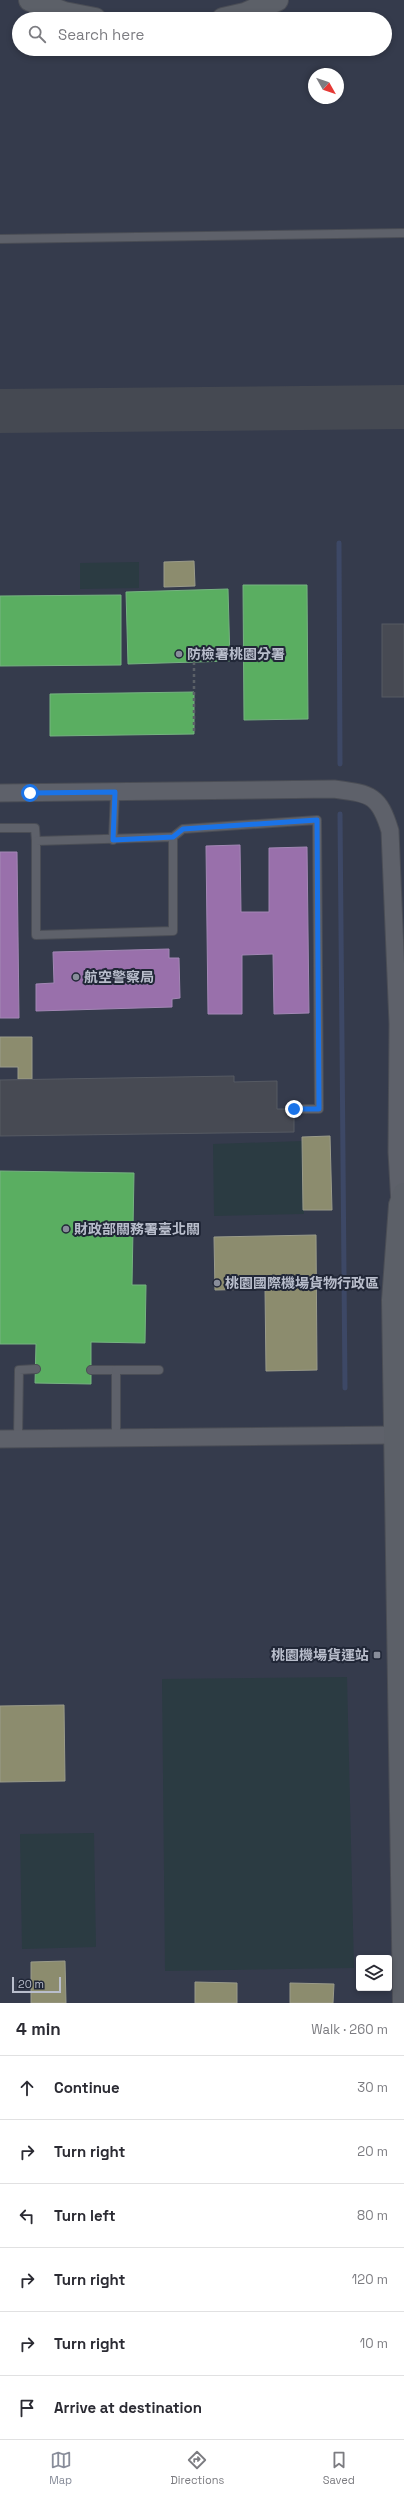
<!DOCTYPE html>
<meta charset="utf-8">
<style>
body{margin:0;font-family:"Space Grotesk","Noto Sans TC",sans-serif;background:#f7f7f7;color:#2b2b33}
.controls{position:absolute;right:12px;bottom:12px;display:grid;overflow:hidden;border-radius:4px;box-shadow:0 2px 6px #0003}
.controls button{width:36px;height:36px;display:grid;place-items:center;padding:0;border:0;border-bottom:1px solid #e1e1e2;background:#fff;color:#2b2b33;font:20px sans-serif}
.compass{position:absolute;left:308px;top:68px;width:36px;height:36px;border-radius:50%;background:#fff;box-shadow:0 2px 6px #0003;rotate:130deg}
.scale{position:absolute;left:12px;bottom:10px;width:49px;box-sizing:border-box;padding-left:4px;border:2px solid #b9becc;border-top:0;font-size:11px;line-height:14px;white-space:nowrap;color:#b9becc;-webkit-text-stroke:3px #212737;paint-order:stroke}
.stop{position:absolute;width:12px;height:12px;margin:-9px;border:3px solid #1a73e8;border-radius:50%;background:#fff}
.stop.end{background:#1a73e8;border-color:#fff;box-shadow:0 1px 4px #0008}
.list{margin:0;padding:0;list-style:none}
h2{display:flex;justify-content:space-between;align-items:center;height:52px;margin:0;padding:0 16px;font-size:17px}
h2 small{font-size:13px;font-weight:400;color:#7c7c81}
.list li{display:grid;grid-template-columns:26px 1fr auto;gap:12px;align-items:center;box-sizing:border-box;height:64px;padding:0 16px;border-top:1px solid #e1e1e2}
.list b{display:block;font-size:15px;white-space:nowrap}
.list em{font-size:13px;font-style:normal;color:#7c7c81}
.icon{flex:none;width:22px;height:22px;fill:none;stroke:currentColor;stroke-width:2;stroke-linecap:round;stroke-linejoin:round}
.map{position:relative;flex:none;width:404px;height:2003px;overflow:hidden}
.search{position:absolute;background:#fff;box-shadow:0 2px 6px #0003;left:12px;right:12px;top:12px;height:44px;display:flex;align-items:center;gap:10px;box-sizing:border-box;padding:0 14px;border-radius:22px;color:#7c7c81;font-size:15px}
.sheet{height:436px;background:#fff}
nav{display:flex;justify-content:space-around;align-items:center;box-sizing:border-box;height:56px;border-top:1px solid #e1e1e2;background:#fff;font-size:11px;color:#7c7c81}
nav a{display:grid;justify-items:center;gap:2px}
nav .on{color:#888d9a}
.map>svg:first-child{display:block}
.airport{fill:#353b4c;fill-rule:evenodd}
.green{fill:#2b3b42}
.offices{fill:#9970ab;stroke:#a387b5}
.public{fill:#5aae61;stroke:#76b381}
.industry{fill:#8c8c6e;stroke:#9a9b8a}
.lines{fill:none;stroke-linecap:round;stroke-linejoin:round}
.stream{stroke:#3d4866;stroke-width:5}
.taxiway{stroke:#454952;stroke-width:44}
.building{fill:#474a53;stroke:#565a63}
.lane-casing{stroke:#4a4d55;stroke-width:10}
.street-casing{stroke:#4a4d55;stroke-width:19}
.secondary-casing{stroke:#4a4d55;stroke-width:24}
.path{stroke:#5b6067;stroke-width:2.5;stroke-dasharray:3 3;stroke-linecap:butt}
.lane{stroke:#5e616a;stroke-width:8}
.street{stroke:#5e616a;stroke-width:17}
.secondary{stroke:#5c6068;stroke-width:22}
.route{stroke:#1a73e8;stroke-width:5}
.poi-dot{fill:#888d9a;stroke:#212737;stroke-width:1.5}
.labels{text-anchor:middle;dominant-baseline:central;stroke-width:4;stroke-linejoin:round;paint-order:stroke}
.poi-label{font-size:14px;font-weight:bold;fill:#b9becc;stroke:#212737;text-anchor:start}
</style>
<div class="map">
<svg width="404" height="2003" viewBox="0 0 404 2003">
<rect width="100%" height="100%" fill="#2e323c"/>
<path class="airport" d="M0 0H404V2003H0ZM19 19H385V49H19ZM314 74H338V98H314ZM359 1958H389V1988H359Z"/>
<g class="green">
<polygon points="139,562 139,588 80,589 80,563"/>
<polygon points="303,1141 304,1214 214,1216 213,1144"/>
<polygon points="347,1677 354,1968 165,1971 162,1679"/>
<polygon points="94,1833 96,1947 22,1949 20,1834"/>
</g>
<g class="offices">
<polygon points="240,845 241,912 269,912 269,848 307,847 309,1013 274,1014 273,954 242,955 242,1014 208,1014 206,846"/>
<polygon points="0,852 17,852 19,1018 0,1018"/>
<polygon points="169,949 169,958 179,958 180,998 172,999 172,1007 36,1011 36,984 54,983 53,952"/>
</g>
<g class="public">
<polygon points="243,585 307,585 308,719 244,720"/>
<polygon points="228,589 230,661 128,664 126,592"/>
<polygon points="121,595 121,665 0,666 0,596"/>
<polygon points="194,692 194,734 50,736 50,694"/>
<polygon points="0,1171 134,1173 132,1285 146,1285 145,1343 91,1342 91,1384 35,1383 36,1344 0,1344"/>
</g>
<g class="industry">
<polygon points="194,561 195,586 164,587 164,562"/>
<polygon points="0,1037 32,1037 32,1079 18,1079 18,1067 0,1067"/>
<polygon points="330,1136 332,1210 303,1210 302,1137"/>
<polygon points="316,1235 317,1370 266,1371 265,1289 215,1290 214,1237"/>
<polygon points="64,1705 65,1781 0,1782 0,1706"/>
<polygon points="65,1961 66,2003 31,2003 31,1962"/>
<polygon points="195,1982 237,1983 237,2003 195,2003"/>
<polygon points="290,1983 334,1984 333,2003 290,2003"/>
</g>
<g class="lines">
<g class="stream">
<polyline points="339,543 340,764"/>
<polyline points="340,814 345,1388"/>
</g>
<polyline class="taxiway" points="0,411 404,407"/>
</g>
<g class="building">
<rect x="382" y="624" width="22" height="73"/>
<polygon points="234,1076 234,1082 277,1081 277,1109 294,1109 294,1132 0,1136 0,1080"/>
</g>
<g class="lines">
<defs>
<g id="lane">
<polyline points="0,239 404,233"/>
<polyline points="0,828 35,828 36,841"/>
<polyline points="173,837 183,829 317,820 319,1109 294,1109"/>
<polygon points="173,837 173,931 36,935 36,841"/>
<polyline points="113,840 115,792"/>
<polyline points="91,1370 116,1370 116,1438"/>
<polyline points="116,1370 159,1370"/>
<polyline points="18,1438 19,1370 36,1369"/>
</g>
<g id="street">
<path d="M0 793 334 789C370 794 379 794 390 831L398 1024 397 1152 400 1205"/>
<polyline points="0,1439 395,1435"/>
</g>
<g id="secondary">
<polyline points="30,0 64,13 95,19"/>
<polyline points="223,19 245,14 277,0"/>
<polyline points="404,2003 393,1300 400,1205 404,1194"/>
</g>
</defs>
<use href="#lane" class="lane-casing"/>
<use href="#street" class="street-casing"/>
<use href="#secondary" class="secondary-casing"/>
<polyline class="path" points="194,662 194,734"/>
<use href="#lane" class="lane"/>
<use href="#street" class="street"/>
<use href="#secondary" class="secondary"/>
</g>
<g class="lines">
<polyline class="route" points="30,793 115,792 113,840 173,837 183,829 317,820 319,1109 294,1109"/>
</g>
<g class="poi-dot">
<circle cx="179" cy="654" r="4"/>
<circle cx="76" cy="977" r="4"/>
<circle cx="66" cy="1229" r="4"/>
<circle cx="217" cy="1283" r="4"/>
<rect x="373" y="1651" width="8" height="8" rx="2"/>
</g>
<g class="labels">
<g class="poi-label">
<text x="187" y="654">防檢署桃園分署</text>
<text x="84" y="977">航空警察局</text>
<text x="74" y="1229">財政部關務署臺北關</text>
<text x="225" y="1283">桃園國際機場貨物行政區</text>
<text x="369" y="1655" text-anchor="end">桃園機場貨運站</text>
</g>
</g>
</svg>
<div class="controls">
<button><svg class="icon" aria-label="layers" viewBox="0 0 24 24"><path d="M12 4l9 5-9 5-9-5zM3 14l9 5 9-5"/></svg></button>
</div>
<svg class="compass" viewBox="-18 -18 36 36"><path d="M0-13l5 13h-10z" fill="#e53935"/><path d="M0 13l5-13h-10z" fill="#7c7c81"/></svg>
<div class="scale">20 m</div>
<div class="stop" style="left:30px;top:793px"></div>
<div class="stop end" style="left:294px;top:1109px"></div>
<div class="search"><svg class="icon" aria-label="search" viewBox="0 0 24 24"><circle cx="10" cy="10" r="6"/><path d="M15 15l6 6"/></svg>Search here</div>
</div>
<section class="sheet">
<h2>4 min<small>Walk · 260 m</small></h2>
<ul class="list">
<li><svg class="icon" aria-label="ahead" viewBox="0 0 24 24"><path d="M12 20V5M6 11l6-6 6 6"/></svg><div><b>Continue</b></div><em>30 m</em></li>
<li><svg class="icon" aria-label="right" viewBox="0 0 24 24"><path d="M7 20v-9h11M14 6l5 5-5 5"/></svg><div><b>Turn right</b></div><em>20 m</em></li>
<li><svg class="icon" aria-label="left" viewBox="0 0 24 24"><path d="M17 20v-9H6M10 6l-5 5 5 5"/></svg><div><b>Turn left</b></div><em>80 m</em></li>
<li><svg class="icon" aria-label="right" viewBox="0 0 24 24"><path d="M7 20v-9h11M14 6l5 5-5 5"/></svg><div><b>Turn right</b></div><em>120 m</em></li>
<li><svg class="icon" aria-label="right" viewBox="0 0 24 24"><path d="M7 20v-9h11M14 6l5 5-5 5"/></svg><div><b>Turn right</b></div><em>10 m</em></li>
<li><svg class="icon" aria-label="arrive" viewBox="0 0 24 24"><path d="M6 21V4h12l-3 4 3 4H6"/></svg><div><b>Arrive at destination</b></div></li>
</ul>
</section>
<nav>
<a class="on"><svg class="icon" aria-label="map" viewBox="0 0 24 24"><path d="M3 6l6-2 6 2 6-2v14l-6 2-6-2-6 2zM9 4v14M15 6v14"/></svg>Map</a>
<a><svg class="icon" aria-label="directions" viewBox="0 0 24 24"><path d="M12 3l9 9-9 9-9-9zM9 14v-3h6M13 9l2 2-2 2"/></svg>Directions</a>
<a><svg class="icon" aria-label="saved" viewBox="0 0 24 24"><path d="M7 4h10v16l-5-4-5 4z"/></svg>Saved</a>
</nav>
